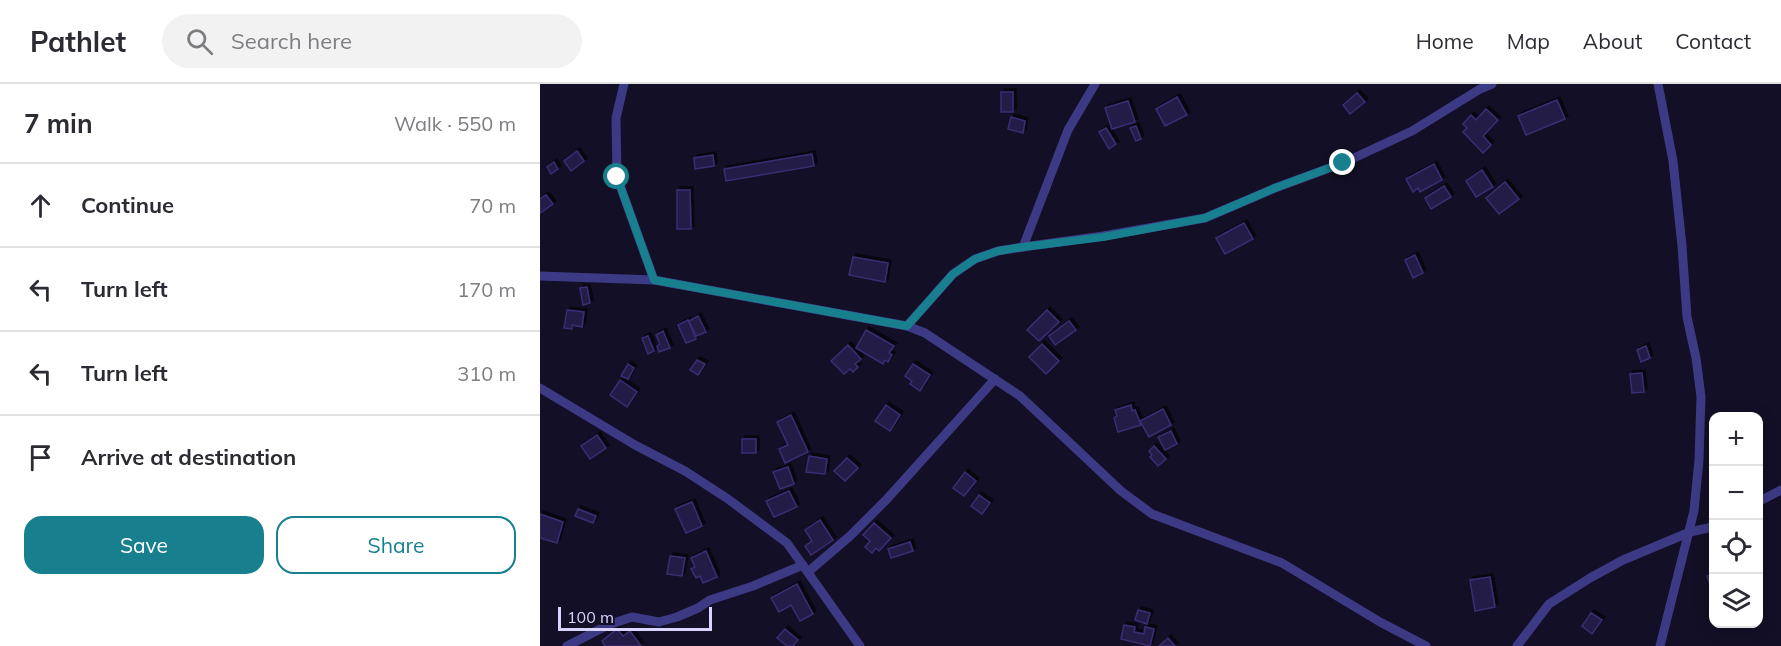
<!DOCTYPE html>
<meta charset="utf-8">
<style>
body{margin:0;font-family:Mulish,sans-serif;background:#f2f2f3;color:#2b2b33}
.controls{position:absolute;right:18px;bottom:18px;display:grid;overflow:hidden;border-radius:12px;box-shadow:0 3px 15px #0003}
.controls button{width:54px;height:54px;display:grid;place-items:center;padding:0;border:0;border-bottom:2px solid #e1e1e2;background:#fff;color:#2b2b33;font:30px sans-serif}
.scale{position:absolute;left:18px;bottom:15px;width:154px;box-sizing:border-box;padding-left:6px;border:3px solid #d9d4ff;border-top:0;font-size:16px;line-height:21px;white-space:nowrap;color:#d9d4ff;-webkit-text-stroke:4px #130f26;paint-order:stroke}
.stop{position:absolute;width:18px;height:18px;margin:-14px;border:4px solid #187f8f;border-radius:50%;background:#fff}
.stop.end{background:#187f8f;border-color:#fff;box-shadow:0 2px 6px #0008}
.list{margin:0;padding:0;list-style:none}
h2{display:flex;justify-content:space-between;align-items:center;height:78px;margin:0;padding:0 24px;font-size:26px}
h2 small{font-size:20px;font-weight:400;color:#7c7c81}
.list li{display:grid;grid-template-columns:39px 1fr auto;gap:18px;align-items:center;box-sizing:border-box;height:84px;padding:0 24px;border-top:2px solid #e1e1e2}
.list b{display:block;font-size:22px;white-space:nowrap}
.list em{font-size:20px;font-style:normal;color:#7c7c81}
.actions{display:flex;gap:12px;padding:18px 24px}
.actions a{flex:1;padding:14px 0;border:2px solid #187f8f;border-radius:18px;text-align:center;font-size:21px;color:#187f8f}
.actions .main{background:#187f8f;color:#fff}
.icon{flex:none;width:33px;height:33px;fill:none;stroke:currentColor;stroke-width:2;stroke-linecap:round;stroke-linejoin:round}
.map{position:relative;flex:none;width:1241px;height:562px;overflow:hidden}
header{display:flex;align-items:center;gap:36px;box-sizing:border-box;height:84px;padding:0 30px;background:#fff;border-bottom:2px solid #e1e1e2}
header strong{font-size:28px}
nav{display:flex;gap:33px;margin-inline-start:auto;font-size:21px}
.search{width:420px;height:54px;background:#f2f2f3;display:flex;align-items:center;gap:15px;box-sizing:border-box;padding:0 21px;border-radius:33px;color:#7c7c81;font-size:22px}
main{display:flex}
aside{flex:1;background:#fff}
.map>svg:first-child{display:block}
.building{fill:#241b47;stroke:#3b2d73;stroke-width:1.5;filter:url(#shadow)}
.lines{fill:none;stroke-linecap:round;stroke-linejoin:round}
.minor{stroke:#3d3a85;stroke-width:9}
.route{stroke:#187f8f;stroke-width:8}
</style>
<header>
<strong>Pathlet</strong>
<div class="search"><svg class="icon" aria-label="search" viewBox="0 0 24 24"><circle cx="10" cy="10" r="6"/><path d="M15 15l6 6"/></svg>Search here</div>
<nav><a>Home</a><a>Map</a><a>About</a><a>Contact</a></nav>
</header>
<main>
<aside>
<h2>7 min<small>Walk · 550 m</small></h2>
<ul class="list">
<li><svg class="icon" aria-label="ahead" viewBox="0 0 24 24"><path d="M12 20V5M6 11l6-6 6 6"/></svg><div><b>Continue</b></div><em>70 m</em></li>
<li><svg class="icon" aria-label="left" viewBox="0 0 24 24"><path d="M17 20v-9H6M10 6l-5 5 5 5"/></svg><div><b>Turn left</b></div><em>170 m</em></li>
<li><svg class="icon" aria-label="left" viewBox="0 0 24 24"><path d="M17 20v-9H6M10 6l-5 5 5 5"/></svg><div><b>Turn left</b></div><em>310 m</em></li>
<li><svg class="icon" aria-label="arrive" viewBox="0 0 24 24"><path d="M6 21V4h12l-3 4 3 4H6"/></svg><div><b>Arrive at destination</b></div></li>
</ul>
<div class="actions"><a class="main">Save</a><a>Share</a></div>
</aside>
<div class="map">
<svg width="1241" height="562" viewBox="0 0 1241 562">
<defs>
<filter id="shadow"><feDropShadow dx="3" dy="-3" stdDeviation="0" flood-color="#0009"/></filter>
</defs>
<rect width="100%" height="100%" fill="#130f26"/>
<g class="building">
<rect x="461" y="8" width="12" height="20"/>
<polygon points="817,9 825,18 810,30 803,21"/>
<polygon points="637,13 647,31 625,42 616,25"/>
<polygon points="1017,16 1025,35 986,51 978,32"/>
<polygon points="588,17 595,38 572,45 565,24"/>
<polygon points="946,25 958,36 943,52 951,61 943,69 923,48 927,44 923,40 931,31 936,36"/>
<polygon points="471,33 485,37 483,49 468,45"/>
<polygon points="596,42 601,55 596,57 590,44"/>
<polygon points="566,44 576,60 569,65 559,48"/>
<polygon points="37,67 44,77 31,87 24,77"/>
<polygon points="272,70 274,82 186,97 184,85"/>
<polygon points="173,71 174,82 155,85 154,74"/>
<polygon points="14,78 18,85 11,90 7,83"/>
<polygon points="894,80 902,96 880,108 878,104 873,108 866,95"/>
<polygon points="942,86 953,103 936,113 926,97"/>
<polygon points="965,98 979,115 959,130 946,114"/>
<polygon points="904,102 911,113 891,125 885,114"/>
<polygon points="137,106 150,106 151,145 137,145"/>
<polygon points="6,111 13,120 0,129 0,115"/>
<polygon points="704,139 713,155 685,170 676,154"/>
<polygon points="875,171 883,189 873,194 865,176"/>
<polygon points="313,173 348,179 345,198 309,191"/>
<polygon points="47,203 50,219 43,221 40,204"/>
<polygon points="27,226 44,228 42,243 32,241 32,245 24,244"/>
<polygon points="507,226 519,238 499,257 487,246"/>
<polygon points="158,232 166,248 156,252 149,237"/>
<polygon points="148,236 156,255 146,259 138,241"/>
<polygon points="529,237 536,246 515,261 509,252"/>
<polygon points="326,246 354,262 349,269 352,271 348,278 345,276 343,280 316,264"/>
<polygon points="123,247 130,264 119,268 117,262 120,260 116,251"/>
<polygon points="108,252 114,267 108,270 102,254"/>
<polygon points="502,260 519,277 506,290 489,273"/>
<polygon points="308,261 321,275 315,280 318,283 313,288 310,285 304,290 291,277"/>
<polygon points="1106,262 1110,274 1101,278 1097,266"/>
<polygon points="157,276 165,280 158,291 150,286"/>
<polygon points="88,280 94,284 88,295 81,292"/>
<polygon points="373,280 390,291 380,307 370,300 372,297 365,292"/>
<polygon points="1102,289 1104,308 1092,309 1090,290"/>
<polygon points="80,296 97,308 87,323 70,311"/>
<polygon points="346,321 360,331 350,347 335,337"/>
<polygon points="591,321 592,327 595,326 601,341 578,348 574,334 577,332 575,326"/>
<polygon points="623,325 631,341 609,353 600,337"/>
<polygon points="251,331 268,368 245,379 239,365 248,361 237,338"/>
<polygon points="631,347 637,360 625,366 618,353"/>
<polygon points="57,351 66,364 50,375 41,362"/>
<rect x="202" y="355" width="14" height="14"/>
<polygon points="614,362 626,375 618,382 610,373 612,371 609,367"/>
<polygon points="269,372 287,375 285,390 266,388"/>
<polygon points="307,374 318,384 305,397 294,387"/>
<polygon points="248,383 254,400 240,405 233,388"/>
<polygon points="425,388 436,397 424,412 413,404"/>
<polygon points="249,407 257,423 234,433 226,417"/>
<polygon points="439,411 450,419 442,430 431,422"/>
<polygon points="152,418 162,442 146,449 135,425"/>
<polygon points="38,425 56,432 53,439 35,432"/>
<polygon points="0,430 23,438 17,459 0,454"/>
<polygon points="280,436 293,456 271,471 265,462 272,457 265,446"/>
<polygon points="334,439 351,454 339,467 336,464 332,469 325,463 330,457 323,451"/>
<polygon points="370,458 373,467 351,474 348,465"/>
<polygon points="166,467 177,493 163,499 160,492 156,494 151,485 155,483 151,474"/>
<polygon points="130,472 145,474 142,492 127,490"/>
<polygon points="1174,490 1174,506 1172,506 1167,492"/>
<polygon points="950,493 955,523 935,527 930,496"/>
<polygon points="257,500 273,530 260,537 251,521 239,528 231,514"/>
<polygon points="598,526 610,529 607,540 595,536"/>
<polygon points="1051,529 1062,536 1052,550 1042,542"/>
<polygon points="584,541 595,543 594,548 604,550 605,543 614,545 610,562 581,555"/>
<polygon points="77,545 83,552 90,547 101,562 65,562 62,557"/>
<polygon points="245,545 258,556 253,562 247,562 237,554"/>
<polygon points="628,554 635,562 619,562"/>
</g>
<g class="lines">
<g class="minor">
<polyline points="84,0 76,34 77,93 114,196"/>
<polyline points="1118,0 1133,77 1142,162 1147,233 1156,274 1161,313 1159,376 1154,427 1120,562"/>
<polyline points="483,163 528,46 555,0"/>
<polyline points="0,192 114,196 367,242 385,249 480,312 581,407 612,430 742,479 840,538 886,562"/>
<polyline points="367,242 413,190 435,175 458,167 483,163 563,152 665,134 735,104 803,79 872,47 940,5 952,0"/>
<polyline points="0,304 95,361 145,387 188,415 247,459 320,562"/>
<polyline points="1218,418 1241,406"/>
<polyline points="268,488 310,452 347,415 455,295"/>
<polyline points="27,562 68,541 92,533 119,538 137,533 158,524 170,516 213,502 263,481"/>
<polyline points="977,562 1009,520 1050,494 1083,476 1150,448 1168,444 1174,441"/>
</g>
</g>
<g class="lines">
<polyline class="route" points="77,93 114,196 367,242 413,190 435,175 458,167 483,163 563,153 665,134 735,104 803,79"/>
</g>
</svg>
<div class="controls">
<button>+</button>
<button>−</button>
<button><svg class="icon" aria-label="locate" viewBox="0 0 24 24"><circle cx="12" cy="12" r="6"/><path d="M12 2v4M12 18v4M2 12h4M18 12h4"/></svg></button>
<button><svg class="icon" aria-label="layers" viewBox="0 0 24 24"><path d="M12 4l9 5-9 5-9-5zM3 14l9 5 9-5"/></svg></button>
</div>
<div class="scale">100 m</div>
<div class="stop" style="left:77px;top:93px"></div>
<div class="stop end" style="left:803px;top:79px"></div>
</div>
</main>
